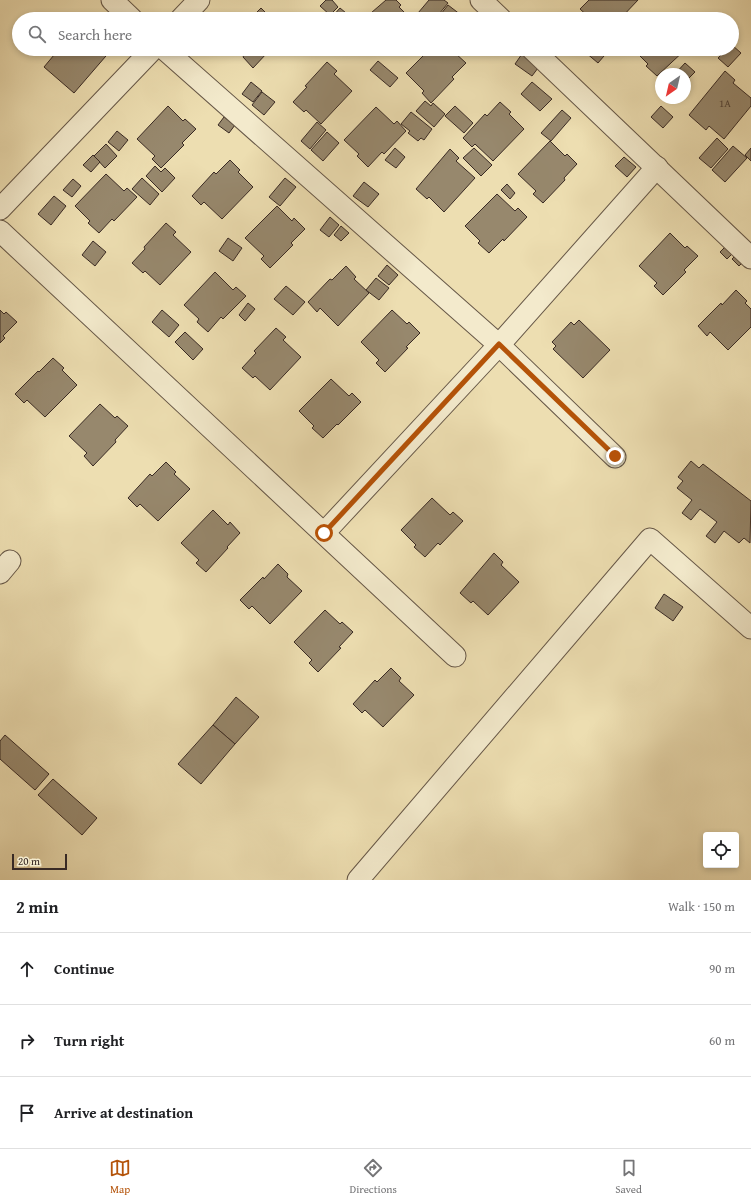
<!DOCTYPE html>
<meta charset="utf-8">
<style>
body{margin:0;font-family:"Gentium Book Plus",serif;background:#f2f2f2;color:#202124}
.controls{position:absolute;right:12px;bottom:12px;display:grid;overflow:hidden;border-radius:4px;box-shadow:0 2px 6px #0003}
.controls button{width:36px;height:36px;display:grid;place-items:center;padding:0;border:0;border-bottom:1px solid #e0e0e0;background:#fff;color:#202124;font:20px sans-serif}
.compass{position:absolute;left:655px;top:68px;width:36px;height:36px;border-radius:50%;background:#fff;box-shadow:0 2px 6px #0003;rotate:214deg}
.scale{position:absolute;left:12px;bottom:10px;width:55px;box-sizing:border-box;padding-left:4px;border:2px solid #392a24;border-top:0;font-size:11px;line-height:14px;white-space:nowrap;color:#392a24;-webkit-text-stroke:3px #f3eacc;paint-order:stroke}
.stop{position:absolute;width:12px;height:12px;margin:-9px;border:3px solid #b45309;border-radius:50%;background:#fff}
.stop.end{background:#b45309;border-color:#fff;box-shadow:0 1px 4px #0008}
.list{margin:0;padding:0;list-style:none}
h2{display:flex;justify-content:space-between;align-items:center;height:52px;margin:0;padding:0 16px;font-size:17px}
h2 small{font-size:13px;font-weight:400;color:#757577}
.list li{display:grid;grid-template-columns:26px 1fr auto;gap:12px;align-items:center;box-sizing:border-box;height:72px;padding:0 16px;border-top:1px solid #e0e0e0}
.list b{display:block;font-size:15px;white-space:nowrap}
.list em{font-size:13px;font-style:normal;color:#757577}
.icon{flex:none;width:22px;height:22px;fill:none;stroke:currentColor;stroke-width:2;stroke-linecap:round;stroke-linejoin:round}
.map{position:relative;flex:none;width:751px;height:880px;overflow:hidden}
.search{position:absolute;background:#fff;box-shadow:0 2px 6px #0003;left:12px;right:12px;top:12px;height:44px;display:flex;align-items:center;gap:10px;box-sizing:border-box;padding:0 14px;border-radius:22px;color:#757577;font-size:15px}
.sheet{height:268px;background:#fff}
nav{display:flex;justify-content:space-around;align-items:center;box-sizing:border-box;height:56px;border-top:1px solid #e0e0e0;background:#fff;font-size:11px;color:#757577}
nav a{display:grid;justify-items:center;gap:2px}
nav .on{color:#b45309}
.map>svg:first-child{display:block}
.building{fill:#97886d;stroke:#392a24}
.lines{fill:none;stroke-linecap:round;stroke-linejoin:round}
.minor-casing{stroke:#665747;stroke-width:23}
.minor{stroke:#f3eacc;stroke-width:21}
.route{stroke:#b45309;stroke-width:5}
.labels{text-anchor:middle;dominant-baseline:central;stroke-width:4;stroke-linejoin:round;paint-order:stroke}
.number-label{font-size:11px;fill:#504236}
</style>
<div class="map">
<svg width="751" height="880" viewBox="0 0 751 880">
<rect width="100%" height="100%" fill="#eddeb1"/>
<filter id="stains"><feTurbulence type="fractalNoise" baseFrequency=".005" numOctaves="4"/><feColorMatrix values="0 0 0 0 .2 0 0 0 0 .09 0 0 0 0 .02 0 0 0 .5 -.17"/></filter>
<radialGradient id="worn" r=".72"><stop offset=".6" stop-color="#630" stop-opacity="0"/><stop offset="1" stop-color="#630" stop-opacity=".3"/></radialGradient>
<g class="building">
<polygon points="326,0 332,0 338,7 330,15 320,6"/>
<polygon points="386,0 396,0 401,5 399,7 411,19 364,19"/>
<polygon points="429,0 444,0 448,3 435,19 425,19 418,13"/>
<polygon points="589,0 638,0 620,19 595,19 593,17 591,19 580,9"/>
<polygon points="448,5 461,15 458,19 437,19"/>
<polygon points="261,8 272,19 250,19"/>
<polygon points="340,8 352,18 351,19 334,19 332,17"/>
<polygon points="91,13 98,19 85,19"/>
<polygon points="732,45 741,53 728,67 718,58 722,54 718,50 732,49"/>
<polygon points="59,49 112,49 74,93 44,67"/>
<polygon points="238,49 274,49 269,55 267,53 253,68 243,57 244,55"/>
<polygon points="377,49 388,49 383,55"/>
<polygon points="430,49 446,49 453,55 455,53 466,63 452,77 454,79 431,103 422,93 424,91 406,73"/>
<polygon points="588,49 610,49 598,63 585,52"/>
<polygon points="633,49 686,49 657,76 646,66 648,64"/>
<polygon points="524,51 541,64 532,76 515,64"/>
<polygon points="378,61 398,78 390,87 370,70"/>
<polygon points="327,62 337,71 334,74 352,91 321,124 306,110 304,112 293,102 307,87 305,86"/>
<polygon points="685,63 695,72 685,82 685,74 675,74"/>
<polygon points="725,71 735,80 733,83 751,98 751,106 724,139 709,126 706,130 689,115"/>
<polygon points="251,82 262,91 253,102 242,94"/>
<polygon points="532,82 552,99 540,111 521,94"/>
<polygon points="262,92 275,102 264,115 252,105"/>
<polygon points="425,101 431,106 433,103 445,114 434,127 416,111"/>
<polygon points="500,102 511,112 509,114 524,129 493,161 475,144 472,147 463,138 485,114 487,116"/>
<polygon points="168,106 183,121 185,119 196,129 182,143 184,145 161,168 152,159 155,156 137,139"/>
<polygon points="455,106 473,123 464,133 445,116"/>
<polygon points="661,106 673,117 663,128 651,117"/>
<polygon points="376,107 394,124 397,121 406,131 384,154 382,152 368,167 357,156 359,154 344,140"/>
<polygon points="562,110 571,118 551,141 541,133"/>
<polygon points="411,112 432,129 424,140 421,138 418,141 408,133 410,131 401,124"/>
<polygon points="224,117 235,125 229,133 218,125"/>
<polygon points="317,122 326,130 310,149 301,141"/>
<polygon points="117,131 128,140 119,151 108,142"/>
<polygon points="327,132 339,143 323,161 311,150"/>
<polygon points="717,138 728,149 711,168 699,158"/>
<polygon points="550,141 565,156 567,154 577,164 564,178 565,180 543,203 533,194 536,191 518,174"/>
<polygon points="106,144 117,156 105,168 94,156"/>
<polygon points="733,146 747,158 725,182 712,170"/>
<polygon points="395,148 405,157 396,168 385,160"/>
<polygon points="474,148 492,165 481,176 463,158"/>
<polygon points="751,148 751,161 745,155"/>
<polygon points="450,149 459,158 456,161 475,178 444,212 429,197 427,199 416,189"/>
<polygon points="93,155 100,162 91,172 83,165"/>
<polygon points="624,157 636,167 627,177 615,166"/>
<polygon points="230,160 240,170 238,172 253,187 222,219 204,202 201,205 192,196 214,172 216,174"/>
<polygon points="155,166 161,172 165,168 175,178 162,192 146,176"/>
<polygon points="106,174 124,191 127,188 137,197 114,221 112,219 99,233 88,223 90,221 75,206"/>
<polygon points="142,178 159,194 150,205 132,189"/>
<polygon points="285,178 296,187 280,206 269,197"/>
<polygon points="73,179 81,186 72,197 63,190"/>
<polygon points="364,182 379,194 368,207 353,196"/>
<polygon points="507,184 515,193 510,199 501,190"/>
<polygon points="497,194 515,211 518,208 527,217 504,241 503,239 489,253 478,243 480,241 465,226"/>
<polygon points="54,196 66,206 51,225 38,214"/>
<polygon points="277,206 292,221 294,218 305,229 291,243 293,245 270,268 261,259 264,256 245,238"/>
<polygon points="330,217 339,225 329,237 320,230"/>
<polygon points="166,223 176,232 173,235 191,252 160,285 145,271 143,273 132,263 145,249 144,247"/>
<polygon points="341,226 349,233 341,241 334,235"/>
<polygon points="670,233 685,248 687,246 698,256 684,270 686,272 663,295 654,286 657,283 639,266"/>
<polygon points="228,238 242,248 233,261 219,251"/>
<polygon points="93,241 106,252 95,266 82,255"/>
<polygon points="729,243 737,249 727,259 720,252"/>
<polygon points="740,251 747,258 739,266 732,259"/>
<polygon points="387,265 398,275 389,285 378,276"/>
<polygon points="346,266 356,277 354,279 369,293 338,326 320,308 317,312 308,302 330,279 332,280"/>
<polygon points="215,272 233,290 236,287 246,296 223,319 221,317 208,332 197,322 199,319 184,305"/>
<polygon points="376,278 389,288 379,300 366,290"/>
<polygon points="286,286 305,302 293,315 274,299"/>
<polygon points="736,290 747,301 745,303 751,309 751,327 728,350 710,332 707,336 698,326 721,303 722,305"/>
<polygon points="248,303 255,309 245,321 239,315"/>
<polygon points="0,310 4,314 6,312 17,322 3,336 5,338 0,343"/>
<polygon points="162,310 179,325 169,337 152,322"/>
<polygon points="392,310 407,324 409,322 420,333 406,347 408,348 385,372 376,363 379,360 361,342"/>
<polygon points="579,320 610,350 583,378 553,349 556,346 552,342 571,322 574,325"/>
<polygon points="276,328 286,337 283,340 301,357 270,390 255,376 253,378 242,368 256,353 254,351"/>
<polygon points="185,332 203,349 193,360 175,342"/>
<polygon points="53,358 64,368 62,370 77,385 45,417 27,400 24,403 15,394 38,371 39,372"/>
<polygon points="331,379 349,396 352,393 361,402 338,425 337,424 323,438 312,428 314,426 299,411"/>
<polygon points="100,404 115,418 117,416 128,426 115,440 116,442 93,466 84,456 87,453 69,436"/>
<polygon points="691,461 699,468 703,464 751,501 750,543 744,538 739,543 724,531 715,543 706,536 717,522 700,509 691,520 682,513 692,500 677,488 683,481 678,477"/>
<polygon points="166,462 176,472 174,474 190,489 158,521 140,504 137,507 128,498 150,474 152,476"/>
<polygon points="432,498 450,515 453,512 463,521 440,545 438,543 425,557 414,547 416,545 401,530"/>
<polygon points="213,510 228,525 230,522 240,533 227,547 228,548 206,572 196,563 199,560 181,543"/>
<polygon points="494,553 503,562 501,565 519,582 488,615 473,601 471,603 460,593"/>
<polygon points="278,564 288,574 287,577 302,591 270,624 252,606 249,609 240,600 263,577 264,579"/>
<polygon points="664,594 683,607 673,621 655,608"/>
<polygon points="325,610 340,624 342,622 353,632 339,647 341,648 318,672 309,663 312,660 294,642"/>
<polygon points="391,668 401,678 399,681 414,695 383,727 365,710 362,713 353,704 375,680 377,682"/>
<polygon points="236,697 259,717 235,744 213,725"/>
<polygon points="213,725 235,744 201,784 178,764"/>
<polygon points="5,735 49,774 35,790 0,759 0,741"/>
<polygon points="53,779 97,818 82,835 38,795"/>
</g>
<g class="lines">
<defs>
<g id="minor">
<polyline points="112,0 132,19"/>
<polyline points="481,0 501,19"/>
<polyline points="181,19 199,0"/>
<polyline points="164,49 499,345 615,457"/>
<polyline points="532,49 751,258"/>
<polyline points="0,209 153,49"/>
<polyline points="0,231 455,656"/>
<polyline points="324,533 499,345 657,167"/>
<polyline points="0,573 10,561"/>
<polyline points="358,880 650,539 751,628"/>
</g>
</defs>
<use href="#minor" class="minor-casing"/>
<use href="#minor" class="minor"/>
</g>
<g class="lines">
<polyline class="route" points="324,533 499,344 615,456"/>
</g>
<g class="labels">
<g class="number-label">
<text x="725" y="103">1A</text>
</g>
</g>
<rect width="100%" height="100%" filter="url(#stains)"/>
<rect width="100%" height="100%" fill="url(#worn)"/>
</svg>
<div class="controls">
<button><svg class="icon" aria-label="locate" viewBox="0 0 24 24"><circle cx="12" cy="12" r="6"/><path d="M12 2v4M12 18v4M2 12h4M18 12h4"/></svg></button>
</div>
<svg class="compass" viewBox="-18 -18 36 36"><path d="M0-13l5 13h-10z" fill="#e53935"/><path d="M0 13l5-13h-10z" fill="#757577"/></svg>
<div class="scale">20 m</div>
<div class="stop" style="left:324px;top:533px"></div>
<div class="stop end" style="left:615px;top:456px"></div>
<div class="search"><svg class="icon" aria-label="search" viewBox="0 0 24 24"><circle cx="10" cy="10" r="6"/><path d="M15 15l6 6"/></svg>Search here</div>
</div>
<section class="sheet">
<h2>2 min<small>Walk · 150 m</small></h2>
<ul class="list">
<li><svg class="icon" aria-label="ahead" viewBox="0 0 24 24"><path d="M12 20V5M6 11l6-6 6 6"/></svg><div><b>Continue</b></div><em>90 m</em></li>
<li><svg class="icon" aria-label="right" viewBox="0 0 24 24"><path d="M7 20v-9h11M14 6l5 5-5 5"/></svg><div><b>Turn right</b></div><em>60 m</em></li>
<li><svg class="icon" aria-label="arrive" viewBox="0 0 24 24"><path d="M6 21V4h12l-3 4 3 4H6"/></svg><div><b>Arrive at destination</b></div></li>
</ul>
</section>
<nav>
<a class="on"><svg class="icon" aria-label="map" viewBox="0 0 24 24"><path d="M3 6l6-2 6 2 6-2v14l-6 2-6-2-6 2zM9 4v14M15 6v14"/></svg>Map</a>
<a><svg class="icon" aria-label="directions" viewBox="0 0 24 24"><path d="M12 3l9 9-9 9-9-9zM9 14v-3h6M13 9l2 2-2 2"/></svg>Directions</a>
<a><svg class="icon" aria-label="saved" viewBox="0 0 24 24"><path d="M7 4h10v16l-5-4-5 4z"/></svg>Saved</a>
</nav>
